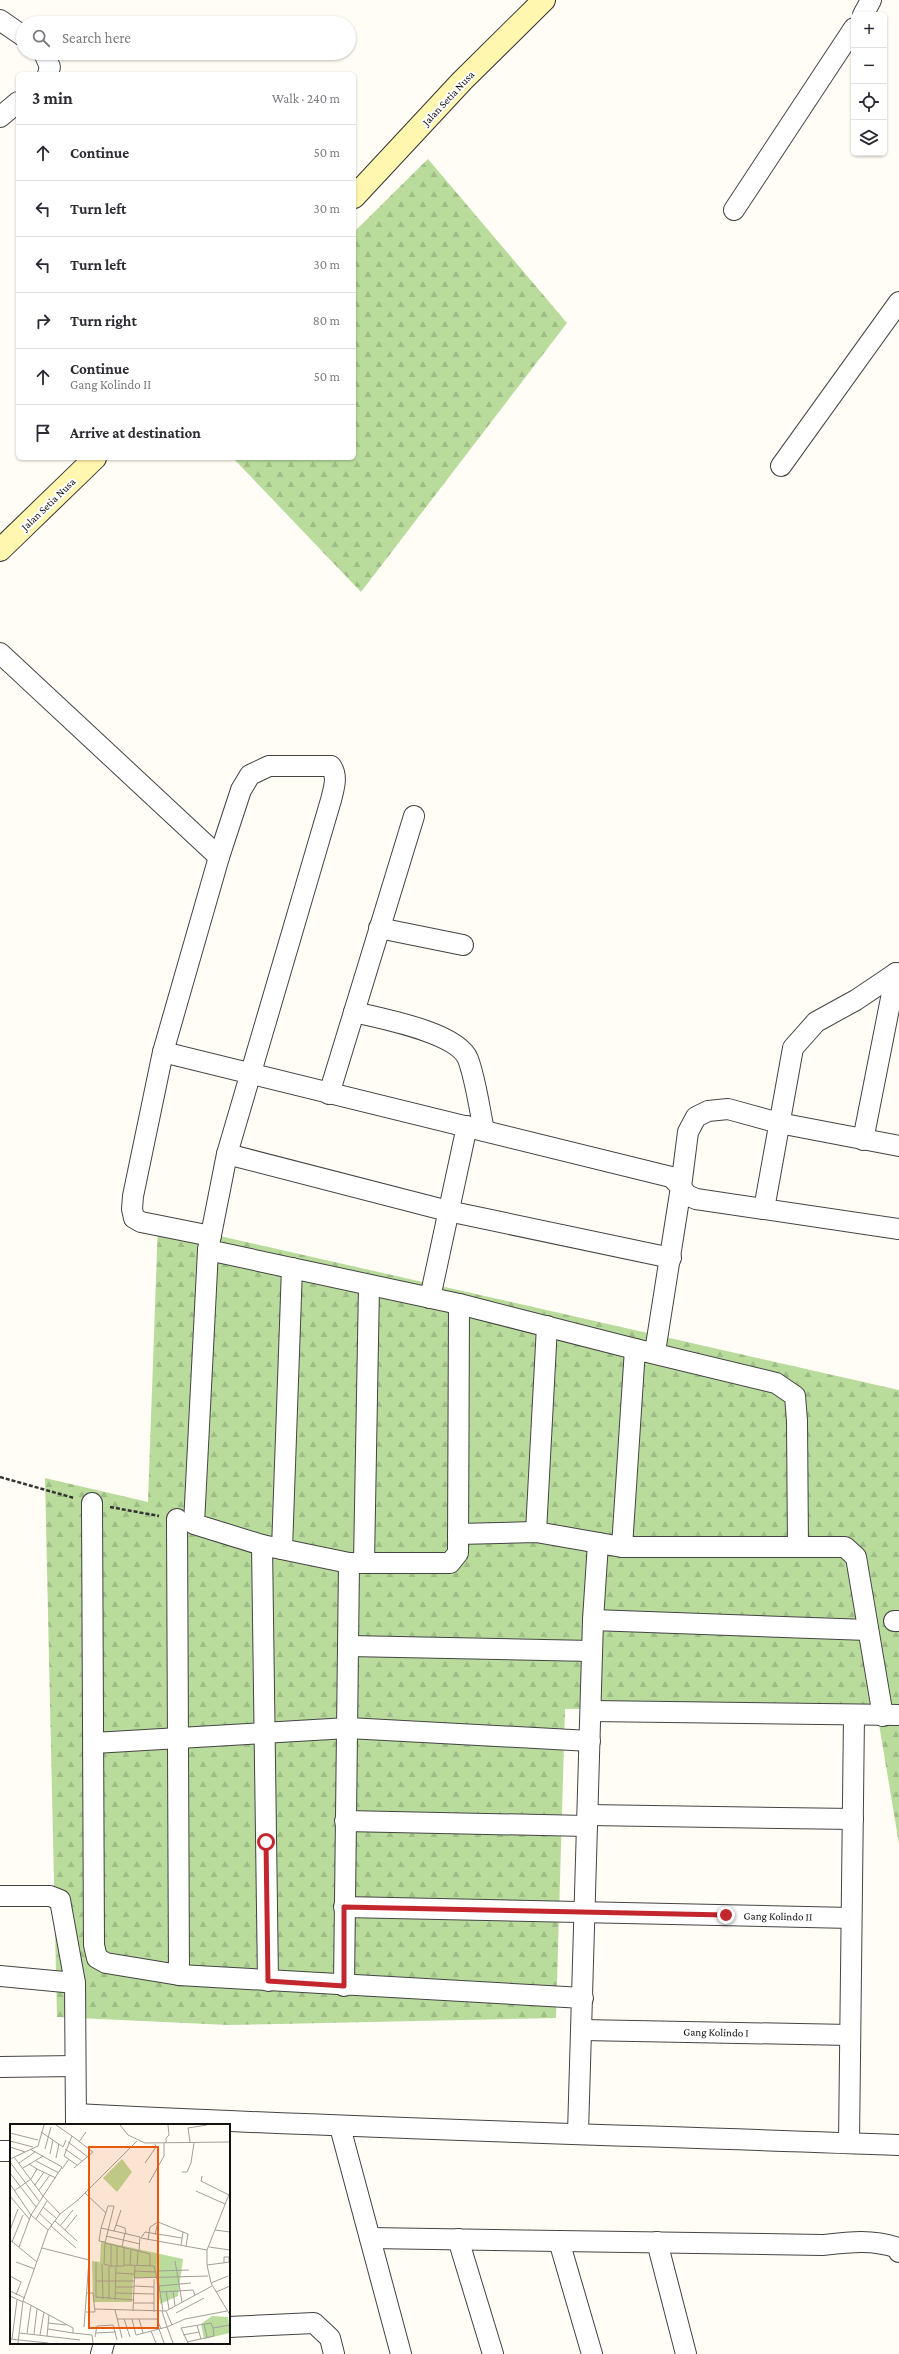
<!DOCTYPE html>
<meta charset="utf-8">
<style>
body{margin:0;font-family:"Crimson Pro",serif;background:#f7f7f7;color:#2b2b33}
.controls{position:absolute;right:12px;top:12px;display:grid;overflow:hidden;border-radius:6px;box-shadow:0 1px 3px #0004}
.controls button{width:36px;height:36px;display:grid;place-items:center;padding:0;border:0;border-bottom:1px solid #e1e1e2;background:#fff;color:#2b2b33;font:20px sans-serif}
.stop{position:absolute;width:12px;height:12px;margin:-9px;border:3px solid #c4262e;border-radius:50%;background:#fff}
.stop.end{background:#c4262e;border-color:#fff;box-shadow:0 1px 4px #0008}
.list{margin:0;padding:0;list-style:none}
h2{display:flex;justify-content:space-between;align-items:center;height:52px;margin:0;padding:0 16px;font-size:17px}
h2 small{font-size:13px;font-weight:400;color:#7c7c81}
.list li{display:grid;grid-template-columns:26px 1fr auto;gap:12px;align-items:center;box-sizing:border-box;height:56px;padding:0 16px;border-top:1px solid #e1e1e2}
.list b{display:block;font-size:15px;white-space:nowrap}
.list p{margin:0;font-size:13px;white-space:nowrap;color:#7c7c81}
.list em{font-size:13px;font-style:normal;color:#7c7c81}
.icon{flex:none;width:22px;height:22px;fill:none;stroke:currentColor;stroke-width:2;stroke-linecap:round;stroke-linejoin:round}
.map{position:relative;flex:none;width:899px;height:2354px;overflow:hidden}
.search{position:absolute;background:#fff;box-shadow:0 1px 3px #0004;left:16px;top:16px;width:340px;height:44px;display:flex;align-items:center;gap:10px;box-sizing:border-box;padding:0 14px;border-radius:22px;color:#7c7c81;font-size:15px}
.panel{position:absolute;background:#fff;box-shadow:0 1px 3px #0004;left:16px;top:72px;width:340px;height:388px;border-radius:6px}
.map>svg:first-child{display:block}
.forest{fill:url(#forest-firs)}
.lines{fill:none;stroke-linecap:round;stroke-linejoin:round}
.street-casing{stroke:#444;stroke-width:22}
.secondary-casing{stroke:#333;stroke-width:24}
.path{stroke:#333;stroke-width:2.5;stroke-dasharray:4 2;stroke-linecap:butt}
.street{stroke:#fff;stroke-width:20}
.secondary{stroke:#fff6b0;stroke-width:22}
.route{stroke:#c4262e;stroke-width:5}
.labels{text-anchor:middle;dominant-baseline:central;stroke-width:4;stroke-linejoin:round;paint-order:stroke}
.street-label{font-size:11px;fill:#111;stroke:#fff}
.inset-road{fill:none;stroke:#a09f9a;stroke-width:1}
.view{fill:#e8590c;fill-opacity:0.15;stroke:#e8590c;stroke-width:2}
.inset-edge{fill:none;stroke:#111;stroke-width:2}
</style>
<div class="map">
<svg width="899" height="2354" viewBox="0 0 899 2354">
<defs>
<pattern id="forest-firs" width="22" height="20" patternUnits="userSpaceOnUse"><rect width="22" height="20" fill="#b9dc9c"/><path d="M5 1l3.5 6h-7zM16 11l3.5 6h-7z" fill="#9ebc85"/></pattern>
</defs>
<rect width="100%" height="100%" fill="#fffdf5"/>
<g class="forest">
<polygon points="428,159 567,323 361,592 233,458 354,458 354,232"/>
<polygon points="158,1222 899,1390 899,1844 876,1706 565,1709 556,2018 228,2025 57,2017 45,1478 148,1502"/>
</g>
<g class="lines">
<defs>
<g id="street">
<polyline points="863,15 871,0"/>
<polyline points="0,20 23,36"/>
<polyline points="44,53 50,67 48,74"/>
<polyline points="0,117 18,102"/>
<polyline points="734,210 854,28"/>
<polyline points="781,466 899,302"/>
<polyline points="0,653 219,857"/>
<polyline points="379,928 463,945"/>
<path d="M354 1012C379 1018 457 1032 468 1059 476 1081 479 1107 484 1130"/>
<polyline points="163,1052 671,1177 681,1187 655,1352"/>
<polyline points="329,1094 414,816"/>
<polyline points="863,1140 896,973"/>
<polyline points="899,1146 779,1123 728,1109 708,1111 696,1117 688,1132 681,1187 687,1195 696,1199 899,1229"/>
<polyline points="227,1154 448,1211 671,1258"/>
<polyline points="764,1209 793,1048 816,1022 856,1000 896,973 899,974"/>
<path d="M211 1236 141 1222 134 1218 132 1209 133 1196 163 1052 219 857 241 790 250 775 269 766H331C338 776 334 788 331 800L227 1154 208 1250 459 1304 635 1349"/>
<polyline points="208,1250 194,1524 262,1545 349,1563 450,1563 458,1553 459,1304"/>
<polyline points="430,1298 467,1126"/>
<polyline points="92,1503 94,1945 97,1958 106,1963 179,1975 583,1998"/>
<polyline points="177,1519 179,1975"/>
<polyline points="536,1532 547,1326"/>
<polyline points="458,1534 536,1532 622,1547 845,1547 856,1557 883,1716"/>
<polyline points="262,1545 268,1981"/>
<polyline points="622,1547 635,1349 776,1383 795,1396 797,1421 798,1547"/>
<polyline points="282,1549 292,1268"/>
<polyline points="364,1563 369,1285"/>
<polyline points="593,1620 868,1630"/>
<polyline points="894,1621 899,1621"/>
<polyline points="349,1646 592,1651"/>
<polyline points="591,1711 899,1715"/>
<polyline points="94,1743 348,1728 590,1741"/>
<polyline points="588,1815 853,1819"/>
<polyline points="345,1821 587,1826"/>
<polyline points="0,1896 50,1896 60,1900 75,1983 76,2125"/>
<polyline points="344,1907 851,1918"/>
<polyline points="0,1976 75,1983"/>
<polyline points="344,1986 349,1563"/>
<polyline points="582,2030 850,2035"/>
<polyline points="0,2067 75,2066"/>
<path d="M76 2114C350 2128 624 2135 899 2145"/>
<polyline points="340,2127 401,2354"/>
<polyline points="578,2133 593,1620 598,1543"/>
<polyline points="849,2143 854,1715"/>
<polyline points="0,2151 11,2151"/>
<path d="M370 2238 823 2245C849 2242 873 2239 898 2248L899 2252"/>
<polyline points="458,2239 493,2354"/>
<polyline points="559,2241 592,2354"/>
<polyline points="657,2242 686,2354"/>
<polyline points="229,2327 314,2323 330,2338 334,2354"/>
<polyline points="101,2354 104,2343"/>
</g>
<g id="secondary">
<polyline points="354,197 462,81 544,0"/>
<polyline points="0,550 95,458"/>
</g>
</defs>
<use href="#street" class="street-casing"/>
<use href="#secondary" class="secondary-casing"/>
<g class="path">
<polyline points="0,1477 74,1498"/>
<polyline points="110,1507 159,1516"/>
</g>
<use href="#street" class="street"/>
<use href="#secondary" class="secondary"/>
</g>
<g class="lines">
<polyline class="route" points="266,1842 268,1981 344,1986 344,1907 726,1915"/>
</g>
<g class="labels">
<g class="street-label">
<text transform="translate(448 98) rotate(-47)">Jalan Setia Nusa</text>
<text transform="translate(48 504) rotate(-44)">Jalan Setia Nusa</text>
<text transform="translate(778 1916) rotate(1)">Gang Kolindo II</text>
<text transform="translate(716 2032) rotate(1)">Gang Kolindo I</text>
</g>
</g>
<g transform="translate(10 2124)">
<rect width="220" height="220" fill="#fffdf5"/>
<path d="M112 35 122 48 107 68 93 54ZM91 117 173 135 168 172 150 180 146 154H123L122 178H83L82 137 90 138ZM202 192 218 193 220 209 194 215 191 200Z" fill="#b9dc9c"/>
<path class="inset-road" d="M46 1 62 12 54 32 67 41M110 1 118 11 135 19 220 18M31 8 53 23 56 16M0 9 28 16M62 12 83 28 64 44M0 17 23 23M58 18 78 33M69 18 76 8M180 18 178 4 197 1M156 19V14L159 11 158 1M0 23 15 28M20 25 52 43 21 91 38 106M35 25 41 3M55 25 72 37M40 30 43 16M4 33 33 72 50 90M46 34 49 20M0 35 28 22 34 1M26 37 49 49M0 38 29 77M9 39 25 28M135 39 146 23 145 20M13 44 33 32M27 45 46 54M52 45 59 35M172 48H177L181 39 184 19M0 49 26 83M192 52 191 57 219 71M139 59 154 32V19M0 60 21 91 9 123M25 61 34 48M29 66 40 51M4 67 21 55 27 45 19 40M186 67 215 80M220 68 197 126V141L201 159 220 191M75 69 96 89M0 72 20 96M33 83 47 95M29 89 42 101M26 95 37 77M45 97 67 117M106 101 115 104 116 110M41 102 66 124M50 102 63 86M91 104 130 113 129 127M0 106 8 85M55 106 67 91M205 106 220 108M104 107 111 86M145 111 148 98M96 112 130 120M172 114 135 108 131 114 197 126M0 116 27 138M138 116 140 103 148 98 178 110 176 122M2 118 13 91M95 118 89 117 91 104 98 82H104L95 119 128 127M95 119 94 140 101 142H114V123M171 121 173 108M112 123 115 109M199 123 220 126M32 124 79 136 74 203M165 137 172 178M6 138 25 145M86 138V173L124 176M214 139V133H219V138M92 140 93 175M114 141 144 142 147 155M120 141 121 125M197 141 220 138M99 142V175M101 142V120M127 142 128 127 140 130V142M107 143V122M124 147 146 148M148 147 179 146M106 149 124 150M0 152 11 158 6 171M124 154 198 152M148 155 153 187M86 157H124M201 159 218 152M124 162 144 163M149 162 181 159M105 163H124M0 167 15 174M156 167 159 185M163 167 165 182M150 168 183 166 185 171M206 168 220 162M105 169 144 170M0 172 13 178M105 176 106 143M13 177 63 204V209L82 211 83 219M124 179H144M85 185 156 187 202 162M105 186 112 214M123 187 125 141M152 187 157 203 149 205 154 219M156 187 162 201M76 188H85L83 169H77M144 188V155M166 189 194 174M107 195H147L151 205M114 195 120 213M122 195 126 211 149 205M129 195 133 209M38 199 56 201M194 200 197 213M187 201 191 215M38 205 63 209M141 207 146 219M10 209 70 216M17 209 21 181M86 209 106 208M24 210 27 185M30 211 34 188M173 211 189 208M37 212 39 191M85 213 87 202 103 201 107 216M0 215 38 219M2 215 7 176M177 218 204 212 203 204M8 219 13 177 38 106 50 90 68 76 127 17M163 219 157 203 175 195 217 187M178 219 171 204 201 199 203 204 220 201"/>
<path class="view" d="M79 23H148V204H79Z"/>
<rect width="220" height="220" class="inset-edge"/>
</g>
</svg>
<div class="controls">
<button>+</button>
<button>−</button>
<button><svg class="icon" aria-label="locate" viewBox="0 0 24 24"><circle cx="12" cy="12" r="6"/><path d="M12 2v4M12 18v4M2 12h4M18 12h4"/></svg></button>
<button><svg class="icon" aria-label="layers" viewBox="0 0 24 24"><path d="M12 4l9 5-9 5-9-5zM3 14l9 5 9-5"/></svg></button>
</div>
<div class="stop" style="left:266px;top:1842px"></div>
<div class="stop end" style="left:726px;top:1915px"></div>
<div class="search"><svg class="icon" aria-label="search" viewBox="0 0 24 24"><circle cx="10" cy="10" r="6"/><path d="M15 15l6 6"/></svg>Search here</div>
<section class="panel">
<h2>3 min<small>Walk · 240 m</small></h2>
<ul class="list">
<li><svg class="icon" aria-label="ahead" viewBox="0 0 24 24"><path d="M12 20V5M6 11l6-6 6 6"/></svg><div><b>Continue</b></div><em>50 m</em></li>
<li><svg class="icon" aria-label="left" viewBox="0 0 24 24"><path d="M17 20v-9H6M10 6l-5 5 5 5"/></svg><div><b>Turn left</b></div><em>30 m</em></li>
<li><svg class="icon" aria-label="left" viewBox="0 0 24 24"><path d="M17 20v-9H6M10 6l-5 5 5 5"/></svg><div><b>Turn left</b></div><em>30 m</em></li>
<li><svg class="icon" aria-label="right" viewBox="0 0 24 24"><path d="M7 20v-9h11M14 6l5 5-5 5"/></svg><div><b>Turn right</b></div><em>80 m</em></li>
<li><svg class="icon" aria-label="ahead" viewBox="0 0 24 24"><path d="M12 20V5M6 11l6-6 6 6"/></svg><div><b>Continue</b><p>Gang Kolindo II</p></div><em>50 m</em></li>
<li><svg class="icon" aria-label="arrive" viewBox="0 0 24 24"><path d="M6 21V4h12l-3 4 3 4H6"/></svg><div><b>Arrive at destination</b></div></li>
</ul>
</section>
</div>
